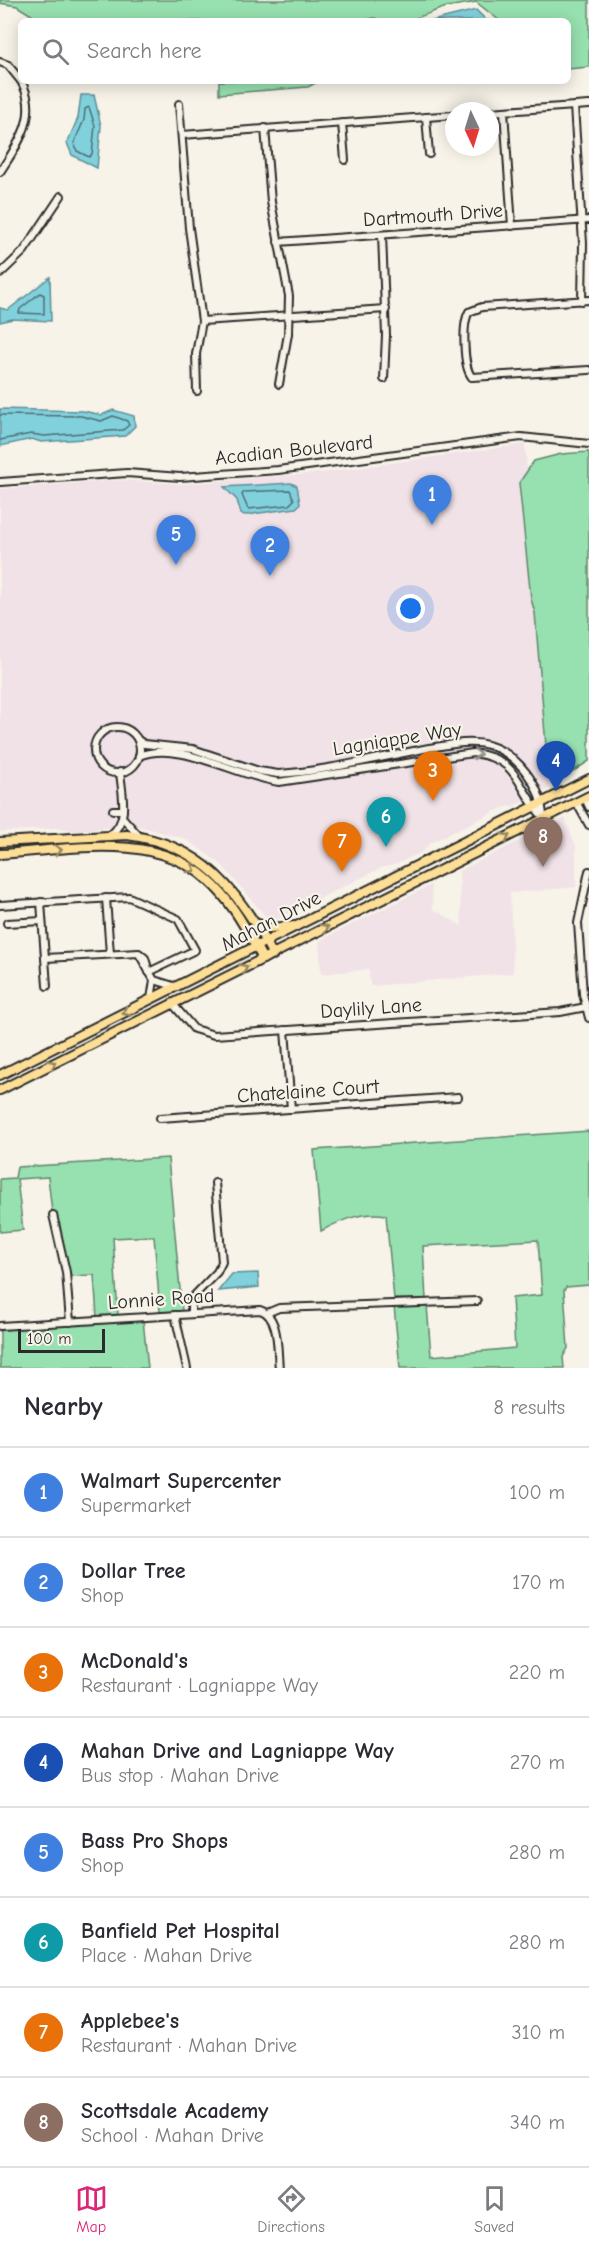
<!DOCTYPE html>
<meta charset="utf-8">
<style>
body{margin:0;font-family:"Comic Neue",sans-serif;background:#f2f2f3;color:#2b2b33}
.compass{position:absolute;left:445px;top:102px;width:54px;height:54px;border-radius:50%;background:#fff;box-shadow:0 3px 15px #0003;rotate:176deg}
.scale{position:absolute;left:18px;bottom:15px;width:87px;box-sizing:border-box;padding-left:6px;border:3px solid #2b2b2b;border-top:0;font-size:16px;line-height:21px;white-space:nowrap;color:#2b2b2b;-webkit-text-stroke:4px #f7f3e8;paint-order:stroke}
.you{position:absolute;left:411px;top:609px;width:21px;height:21px;margin:-15px;border:4px solid #fff;border-radius:50%;background:#1a73e8;box-shadow:0 0 0 9px #1a73e833}
.badge{display:grid;place-items:center;width:39px;height:39px;border-radius:50%;background:#db2777;color:#fff;font-size:20px;font-weight:700}
.pin{position:absolute;translate:-50% -50px;filter:drop-shadow(0 2px 3px #0008)}
.pin::after{content:'';position:absolute;top:32px;width:21px;height:18px;background:inherit;clip-path:polygon(0 0,100% 0,50% 100%)}
.list{margin:0;padding:0;list-style:none}
h2{display:flex;justify-content:space-between;align-items:center;height:78px;margin:0;padding:0 24px;font-size:26px}
h2 small{font-size:20px;font-weight:400;color:#7c7c81}
.list li{display:grid;grid-template-columns:39px 1fr auto;gap:18px;align-items:center;box-sizing:border-box;height:90px;padding:0 24px;border-top:2px solid #e1e1e2}
.list b{display:block;font-size:22px;white-space:nowrap}
.list p{margin:0;font-size:20px;white-space:nowrap;color:#7c7c81}
.list em{font-size:20px;font-style:normal;color:#7c7c81}
.icon{flex:none;width:33px;height:33px;fill:none;stroke:currentColor;stroke-width:2;stroke-linecap:round;stroke-linejoin:round}
.map{position:relative;flex:none;width:589px;height:1368px;overflow:hidden}
.search{position:absolute;background:#fff;box-shadow:0 3px 15px #0003;left:18px;right:18px;top:18px;height:66px;display:flex;align-items:center;gap:15px;box-sizing:border-box;padding:0 21px;border-radius:9px;color:#7c7c81;font-size:22px}
.sheet{height:798px;background:#fff}
nav{display:flex;justify-content:space-around;align-items:center;box-sizing:border-box;height:84px;border-top:2px solid #e1e1e2;background:#fff;font-size:16px;color:#7c7c81}
nav a{display:grid;justify-items:center;gap:3px}
nav .on{color:#db2777}
.map>svg:first-child{display:block}
.built{fill:#f0e2e7}
.green{fill:#97e0af;stroke:#61866d;stroke-width:1.5}
.water{fill:#81d1dd;stroke:#5f8f96;stroke-width:1.5}
.lines{fill:none;stroke-linecap:round;stroke-linejoin:round}
.shore{stroke:#4d6d72;stroke-width:1.5}
.minor-casing{stroke:#2b2b2b;stroke-width:10}
.major-casing{stroke:#2b2b2b;stroke-width:12}
.minor{stroke:#f7f3e8;stroke-width:6}
.major{stroke:#fdde96;stroke-width:8}
.oneway{stroke:#918f8a}
.oneway2{stroke:#948460}
.labels{text-anchor:middle;dominant-baseline:central;stroke-width:4.5;stroke-linejoin:round;paint-order:stroke}
.street-label{font-size:20px;fill:#2b2b2b;stroke:#f7f3e8}
</style>
<div class="map">
<svg width="589" height="1368" viewBox="0 0 589 1368">
<rect width="100%" height="100%" fill="#f7f3e8"/>
<filter id="ink" filterUnits="userSpaceOnUse"><feTurbulence type="fractalNoise" baseFrequency=".0167" numOctaves="2"/><feDisplacementMap in="SourceGraphic" scale="12" xChannelSelector="R" yChannelSelector="G"/><feConvolveMatrix kernelMatrix="1 2 1 2 8 2 1 2 1" color-interpolation-filters="sRGB"/></filter>
<g filter="url(#ink)">
<g class="built">
<polygon points="525,444 550,788 516,805 500,809 430,843 422,852 396,864 381,868 274,921 267,918 221,864 186,839 135,825 72,831 56,828 0,832 0,489 119,480 181,484 321,473"/>
<polygon points="565,818 576,847 576,887 510,893 513,973 370,986 369,969 321,974 319,941 431,885 433,909 462,926 459,871"/>
</g>
<g class="green">
<path d="M0 0H589V67L568 69V21H500L476 2C466 4 457 5 447 7 423 14 399 30 374 18L362 21H41L17 6 0 3Z"/>
<polygon points="219,81 319,81 308,87 219,94"/>
<polygon points="589,452 589,761 563,778 547,758 535,613 531,599 519,483 534,461 561,454"/>
<path d="M589 1131V1285L566 1287 564 1290 568 1348 563 1357 564 1368H400L394 1306 427 1305 431 1356 515 1348 512 1298 542 1295 538 1240 423 1246 426 1299H394L386 1215C363 1211 341 1220 321 1231L314 1150Z"/>
<polygon points="168,1158 182,1311 160,1312 154,1236 113,1238 118,1315 97,1317 94,1275 69,1276 60,1225 54,1211 52,1212 48,1177 17,1179 23,1230 0,1232 0,1179 15,1178 17,1167"/>
<polygon points="143,1320 148,1368 0,1368 0,1330"/>
</g>
<g class="water">
<polygon points="476,10 487,21 432,21"/>
<polygon points="81,95 94,95 101,126 97,168 72,155 67,143 78,118"/>
<polygon points="50,277 51,321 12,319 0,322 0,308 8,310"/>
<polygon points="0,409 83,411 102,415 113,410 134,416 135,426 125,436 41,442 32,439 0,446"/>
<polygon points="291,483 297,486 300,504 296,508 246,515 241,514 237,500 224,487"/>
<polygon points="258,1273 259,1287 218,1291 232,1274"/>
</g>
<g class="lines">
<g class="shore">
<polygon points="89,107 95,126 92,154 89,157 77,151 74,143 84,120 85,109"/>
<polygon points="40,293 44,295 44,314 19,313 20,309"/>
<polyline points="0,415 81,416 101,421 113,416 127,421 129,425 123,430 44,436 31,434 0,440"/>
<polygon points="290,490 294,500 289,505 248,509 242,495 244,492"/>
</g>
<defs>
<g id="minor">
<polyline points="0,62 8,65 21,81"/>
<polyline points="179,104 189,228 202,321 196,354 197,391"/>
<polyline points="574,106 583,243 582,301"/>
<polyline points="504,111 512,226"/>
<polyline points="490,112 589,105"/>
<polyline points="426,117 429,154"/>
<polyline points="342,123 345,160"/>
<polyline points="265,128 271,202 289,296 288,334 279,384"/>
<polyline points="182,135 454,115"/>
<path d="M0 172C18 144 40 115 21 81"/>
<polyline points="382,235 386,335 384,379"/>
<polyline points="278,242 589,220"/>
<polyline points="0,274 24,251 61,196"/>
<polyline points="469,312 482,307 589,300"/>
<path d="M469 312C462 323 463 368 472 377"/>
<polyline points="202,321 386,309"/>
<polyline points="472,377 589,370"/>
<polyline points="0,482 127,473 180,477 278,470 521,437 589,444"/>
<circle cx="117" cy="750" r="23"/>
<path d="M138 740 144 744 193 749 259 771 278 774C327 771 376 758 424 749 444 746 468 739 488 745 518 754 542 786 543 817"/>
<path d="M139 756C178 739 238 777 279 782L473 753C521 759 516 788 543 817"/>
<polyline points="585,798 589,807"/>
<polyline points="576,802 589,825"/>
<polyline points="113,810 123,810"/>
<polyline points="123,818 139,836"/>
<path d="M110 835C130 821 122 794 120 772"/>
<polyline points="589,871 578,923 583,994 589,1018"/>
<polyline points="106,898 110,954"/>
<polyline points="41,902 47,986"/>
<polyline points="0,905 129,897 178,919 195,950 149,972"/>
<polyline points="7,923 42,921"/>
<polyline points="139,954 154,980 151,999"/>
<polyline points="45,958 139,953 145,958 149,972"/>
<polyline points="154,980 177,987"/>
<polyline points="172,1003 194,1029 214,1035 560,1012 586,1007"/>
<polyline points="285,1030 291,1109"/>
<polyline points="160,1118 458,1097"/>
<polyline points="53,1215 66,1272 70,1322"/>
<polyline points="267,1313 279,1308 477,1301"/>
<polyline points="191,1314 191,1299 217,1272 222,1262 215,1183"/>
<polyline points="175,1315 187,1368"/>
<path d="M0 1326 260 1310C280 1316 277 1351 279 1368"/>
</g>
<g id="major">
<path d="M0 842 127 835C202 844 239 891 273 955"/>
<path d="M0 854C68 850 153 830 208 880 233 902 247 931 263 959"/>
<polyline points="255,923 270,928 296,926"/>
<polyline points="0,1075 589,779"/>
<polyline points="0,1090 589,796"/>
</g>
</defs>
<use href="#minor" class="minor-casing"/>
<use href="#major" class="major-casing"/>
<use href="#minor" class="minor"/>
<use href="#major" class="major"/>
</g>
<defs><path id="oneway-chevron" d="M-2-3.5L2.5 0L-2 3.5" fill="none" stroke-width="1.6" stroke-linecap="round" stroke-linejoin="round" transform="scale(1.5)"/></defs>
<use class="oneway" href="#oneway-chevron" transform="translate(477 754) rotate(3)"/>
<g class="oneway2">
<use href="#oneway-chevron" transform="translate(506 837) rotate(-28)"/>
<use href="#oneway-chevron" transform="translate(58 850) rotate(-4)"/>
<use href="#oneway-chevron" transform="translate(192 869) rotate(30)"/>
<use href="#oneway-chevron" transform="translate(325 928) rotate(-27)"/>
<use href="#oneway-chevron" transform="translate(244 968) rotate(-25)"/>
<use href="#oneway-chevron" transform="translate(126 1012) rotate(153)"/>
<use href="#oneway-chevron" transform="translate(52 1064) rotate(-27)"/>
</g>
</g>
<g class="labels">
<g class="street-label">
<text transform="translate(433 215) rotate(-4)">Dartmouth Drive</text>
<text transform="translate(294 450) rotate(-6)">Acadian Boulevard</text>
<text transform="translate(397 739) rotate(-9)">Lagniappe Way</text>
<text transform="translate(271 921) rotate(-27)">Mahan Drive</text>
<text transform="translate(371 1008) rotate(-4)">Daylily Lane</text>
<text transform="translate(308 1091) rotate(-4)">Chatelaine Court</text>
<text transform="translate(161 1299) rotate(-4)">Lonnie Road</text>
</g>
</g>
</svg>
<svg class="compass" viewBox="-18 -18 36 36"><path d="M0-13l5 13h-10z" fill="#e53935"/><path d="M0 13l5-13h-10z" fill="#7c7c81"/></svg>
<div class="scale">100 m</div>
<div class="you"></div>
<div class="pin badge" style="left:432px;top:525px;background:#3f7fe0">1</div>
<div class="pin badge" style="left:270px;top:576px;background:#3f7fe0">2</div>
<div class="pin badge" style="left:433px;top:801px;background:#e8710a">3</div>
<div class="pin badge" style="left:556px;top:791px;background:#1a4fb4">4</div>
<div class="pin badge" style="left:176px;top:565px;background:#3f7fe0">5</div>
<div class="pin badge" style="left:386px;top:847px;background:#0f9aa8">6</div>
<div class="pin badge" style="left:342px;top:872px;background:#e8710a">7</div>
<div class="pin badge" style="left:543px;top:867px;background:#8d6e63">8</div>
<div class="search"><svg class="icon" aria-label="search" viewBox="0 0 24 24"><circle cx="10" cy="10" r="6"/><path d="M15 15l6 6"/></svg>Search here</div>
</div>
<section class="sheet">
<h2>Nearby<small>8 results</small></h2>
<ul class="list">
<li><span class="badge" style="background:#3f7fe0">1</span><div><b>Walmart Supercenter</b><p>Supermarket</p></div><em>100 m</em></li>
<li><span class="badge" style="background:#3f7fe0">2</span><div><b>Dollar Tree</b><p>Shop</p></div><em>170 m</em></li>
<li><span class="badge" style="background:#e8710a">3</span><div><b>McDonald's</b><p>Restaurant · Lagniappe Way</p></div><em>220 m</em></li>
<li><span class="badge" style="background:#1a4fb4">4</span><div><b>Mahan Drive and Lagniappe Way</b><p>Bus stop · Mahan Drive</p></div><em>270 m</em></li>
<li><span class="badge" style="background:#3f7fe0">5</span><div><b>Bass Pro Shops</b><p>Shop</p></div><em>280 m</em></li>
<li><span class="badge" style="background:#0f9aa8">6</span><div><b>Banfield Pet Hospital</b><p>Place · Mahan Drive</p></div><em>280 m</em></li>
<li><span class="badge" style="background:#e8710a">7</span><div><b>Applebee's</b><p>Restaurant · Mahan Drive</p></div><em>310 m</em></li>
<li><span class="badge" style="background:#8d6e63">8</span><div><b>Scottsdale Academy</b><p>School · Mahan Drive</p></div><em>340 m</em></li>
</ul>
</section>
<nav>
<a class="on"><svg class="icon" aria-label="map" viewBox="0 0 24 24"><path d="M3 6l6-2 6 2 6-2v14l-6 2-6-2-6 2zM9 4v14M15 6v14"/></svg>Map</a>
<a><svg class="icon" aria-label="directions" viewBox="0 0 24 24"><path d="M12 3l9 9-9 9-9-9zM9 14v-3h6M13 9l2 2-2 2"/></svg>Directions</a>
<a><svg class="icon" aria-label="saved" viewBox="0 0 24 24"><path d="M7 4h10v16l-5-4-5 4z"/></svg>Saved</a>
</nav>
